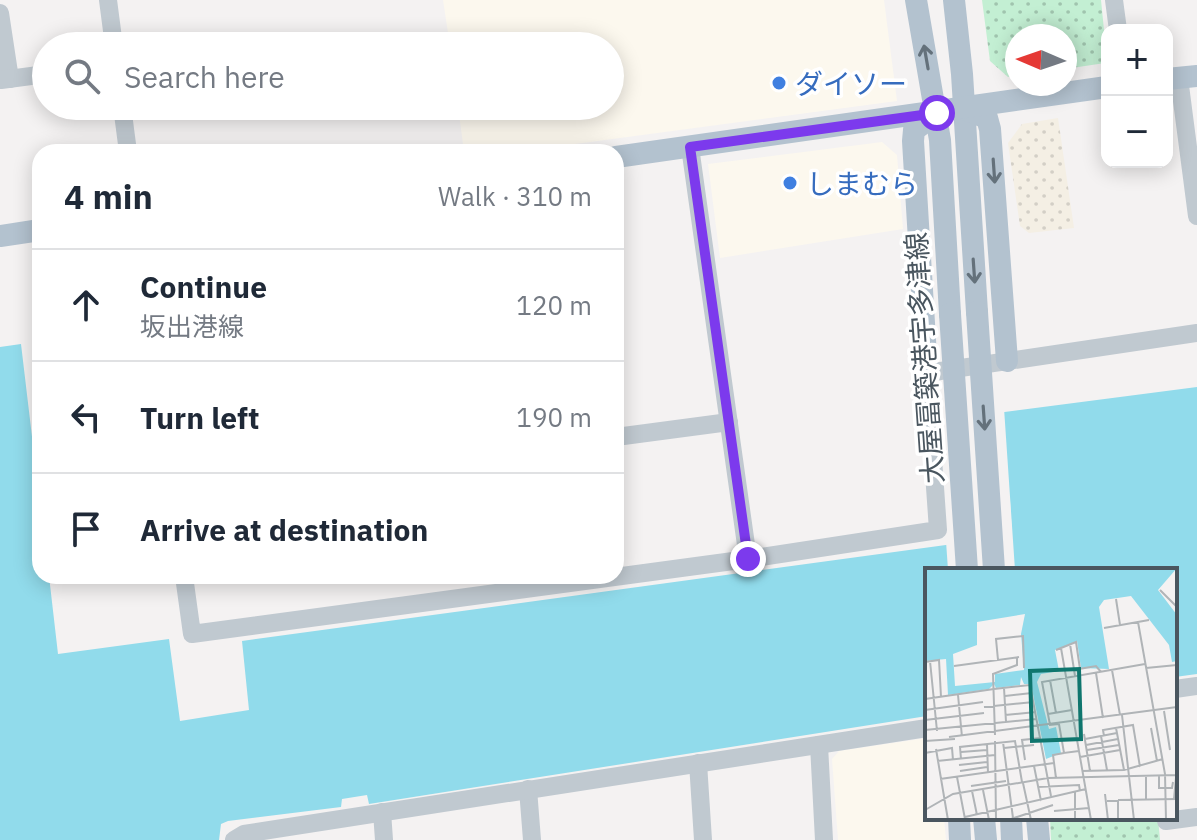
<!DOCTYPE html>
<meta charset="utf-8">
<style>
body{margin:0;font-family:"IBM Plex Sans","Noto Sans JP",sans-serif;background:#f6f6f7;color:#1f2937}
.controls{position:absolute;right:24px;top:24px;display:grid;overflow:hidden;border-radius:16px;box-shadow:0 4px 20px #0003}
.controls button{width:72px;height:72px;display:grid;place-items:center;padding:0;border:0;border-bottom:2px solid #e0e1e3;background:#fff;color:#1f2937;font:40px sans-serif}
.compass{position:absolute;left:1005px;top:24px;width:72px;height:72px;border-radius:50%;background:#fff;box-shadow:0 4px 20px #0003;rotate:272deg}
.stop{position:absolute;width:24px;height:24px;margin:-18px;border:6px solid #7c3aed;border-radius:50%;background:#fff}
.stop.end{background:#7c3aed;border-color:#fff;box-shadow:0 2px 8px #0008}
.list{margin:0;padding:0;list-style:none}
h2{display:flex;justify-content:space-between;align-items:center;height:104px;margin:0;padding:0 32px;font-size:34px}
h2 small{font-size:26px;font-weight:400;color:#747a83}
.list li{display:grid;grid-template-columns:52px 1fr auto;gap:24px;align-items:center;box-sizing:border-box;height:112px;padding:0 32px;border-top:2px solid #e0e1e3}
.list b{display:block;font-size:30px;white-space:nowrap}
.list p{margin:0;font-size:26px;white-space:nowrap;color:#747a83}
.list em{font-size:26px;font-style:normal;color:#747a83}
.icon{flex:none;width:44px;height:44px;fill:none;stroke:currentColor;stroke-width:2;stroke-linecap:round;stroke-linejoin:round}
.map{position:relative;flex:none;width:1197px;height:840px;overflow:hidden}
.search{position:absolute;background:#fff;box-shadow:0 4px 20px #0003;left:32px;top:32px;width:592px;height:88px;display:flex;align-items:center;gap:20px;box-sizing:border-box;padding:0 28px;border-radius:44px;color:#747a83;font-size:30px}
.panel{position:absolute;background:#fff;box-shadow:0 4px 20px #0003;left:32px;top:144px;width:592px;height:440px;border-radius:24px}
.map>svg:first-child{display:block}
.commercial{fill:#fcf8ee}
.sand{fill:url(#sand-dots)}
.park{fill:url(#park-dots)}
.water{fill:#91dbeb}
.pier{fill:#f4f2f2}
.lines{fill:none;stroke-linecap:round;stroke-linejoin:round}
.minor{stroke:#c0c9d0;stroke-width:18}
.major{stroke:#b3c2cf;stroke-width:22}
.major-bridge{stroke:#b3c2cf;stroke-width:22}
.oneway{stroke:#64717b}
.route{stroke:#7c3aed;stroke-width:10}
.shop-dot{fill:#3f7fe0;stroke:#fff;stroke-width:3}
.labels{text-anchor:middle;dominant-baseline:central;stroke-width:7;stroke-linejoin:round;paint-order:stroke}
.shop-label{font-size:28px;fill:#366cbe;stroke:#fff;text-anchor:start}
.street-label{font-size:28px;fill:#4a565f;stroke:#fff}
.inset-road{fill:none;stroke:#b0b4b7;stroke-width:2}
.view{fill:#0f766e;fill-opacity:0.15;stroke:#0f766e;stroke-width:4}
.inset-edge{fill:none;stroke:#4a565f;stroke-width:4}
</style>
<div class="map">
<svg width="1197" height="840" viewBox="0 0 1197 840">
<defs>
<pattern id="sand-dots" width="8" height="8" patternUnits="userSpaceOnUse" patternTransform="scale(2)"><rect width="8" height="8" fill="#f4efe4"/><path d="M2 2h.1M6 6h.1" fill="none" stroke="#d3cfc6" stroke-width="1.8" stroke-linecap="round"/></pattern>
<pattern id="park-dots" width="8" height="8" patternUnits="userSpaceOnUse" patternTransform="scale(2)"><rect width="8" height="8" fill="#c3efd3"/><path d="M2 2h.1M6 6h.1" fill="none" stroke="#a0c4ae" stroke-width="1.8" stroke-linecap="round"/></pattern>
</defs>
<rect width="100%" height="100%" fill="#f4f2f2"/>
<g class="commercial">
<polygon points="443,0 884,0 897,101 515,152 464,152 458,106 610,106 610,46 450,46"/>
<polygon points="882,142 897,155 903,229 720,258 708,164"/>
<polygon points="927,738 927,818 944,818 946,840 838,840 832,759 839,751"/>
</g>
<polygon class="sand" points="1058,118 1074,228 1029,233 1020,226 1008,143 1022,124"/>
<g class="park">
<polygon points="982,0 1101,0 1107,60 1105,63 1065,69 1065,36 1017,36 1017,75 1008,77 990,61"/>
<polygon points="1050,818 1158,818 1160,840 1051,840"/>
</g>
<polygon class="water" points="21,344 40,504 40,576 49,576 58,654 169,639 180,721 249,710 242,641 1012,536 1010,501 966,417 1197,387 1197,674 1175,677 1175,570 927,570 927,716 369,804 367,795 342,799 341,807 228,821 221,824 219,840 0,840 0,347"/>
<polygon class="pier" points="1004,408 1015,570 948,570 946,541 1008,532 1007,505 971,510 965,413"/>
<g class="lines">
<g class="minor">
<polyline points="108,0 114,46"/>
<polyline points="1114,0 1118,30"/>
<polyline points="0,13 10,79"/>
<polyline points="1179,78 1197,216"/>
<polyline points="1,80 46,74"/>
<polyline points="122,106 128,152"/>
<polyline points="690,147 748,559"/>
<polyline points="616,437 729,422"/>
<polyline points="184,576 192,634 748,559 938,530 927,373 1197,333"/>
<polyline points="1175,689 1197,686"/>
<polyline points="819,745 824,840"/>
<polyline points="698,763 703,840"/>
<polyline points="528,789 532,840"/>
<polyline points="382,812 384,840"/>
<polyline points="1166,821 1197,817"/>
<polyline points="234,840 244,834 927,728"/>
</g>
<g class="major">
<polyline points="916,0 940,140 950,314"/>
<polyline points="954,0 962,74 977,312"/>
<polyline points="1167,79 1197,76"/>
<polyline points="964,109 987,118 990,129 1007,361"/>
<polyline points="616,157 1107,87"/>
<polyline points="0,236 40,230"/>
<polyline points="927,373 913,141 914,130 936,114"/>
<polyline points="959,818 960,840"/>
<polyline points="984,818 986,840"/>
<polyline points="1011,818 1012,840"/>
<polyline points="1037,818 1039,840"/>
</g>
<g class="major-bridge">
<polyline points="977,312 994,570"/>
<polyline points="950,314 967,570"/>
</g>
</g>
<defs><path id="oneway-shaft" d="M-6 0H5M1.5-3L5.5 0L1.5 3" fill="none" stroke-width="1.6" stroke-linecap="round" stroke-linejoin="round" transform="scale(2)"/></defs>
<g class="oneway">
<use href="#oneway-shaft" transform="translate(926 57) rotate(-100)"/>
<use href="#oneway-shaft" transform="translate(994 171) rotate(86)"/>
<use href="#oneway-shaft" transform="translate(974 271) rotate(86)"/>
<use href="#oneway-shaft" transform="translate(984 418) rotate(86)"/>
</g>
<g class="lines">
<polyline class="route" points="748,559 690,147 937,113"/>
</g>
<g class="shop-dot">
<circle cx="779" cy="83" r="8"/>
<circle cx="790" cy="183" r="8"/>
</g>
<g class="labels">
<g class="shop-label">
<text x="795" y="83">ダイソー</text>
<text x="806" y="183">しまむら</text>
</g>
<g class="street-label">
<text transform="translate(924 358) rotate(-94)">大屋冨築港宇多津線</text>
</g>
</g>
<g transform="translate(925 568)">
<rect width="252" height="252" fill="#f4f2f2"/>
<path d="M0 0H252L233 22 252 47V93L247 94 244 77 206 28 179 32 174 39 184 101 156 100 152 73 130 82 134 103 116 106 112 114 124 161 131 159 136 185 121 191 106 116H99L96 109 95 117 71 120 69 116 64 121 23 127 21 91 0 93ZM100 46 96 66 99 102 70 106V114L30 118 28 86 52 77V54Z" fill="#91dbeb" fill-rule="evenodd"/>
<path class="inset-road" d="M235 22 252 39M191 31 195 57M213 54 240 206 241 252M179 60 224 52M145 76 150 108M136 80 166 252M131 82 151 74 155 101M73 92 71 71 98 68 99 100M5 93 12 163M0 94 14 92 16 129M29 98 94 89M221 100 252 97M154 101 171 98 176 104M187 102 195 147M171 105 178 150M125 112 131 145M79 120 81 154M69 121 105 117 126 228M33 127 37 169M80 128 107 125M0 131 69 121M59 139 109 134M0 142 58 134M239 143 245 182M123 146 147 142M80 147 111 144M197 147 209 252M0 152 59 145M191 160 199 202M226 160 232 193M0 162 112 151M159 166 165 203M70 167 68 106 92 97V90M176 168 182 202M179 168 178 162 208 157 215 199M24 169 252 139M160 171 192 165M0 173 30 171M70 173 71 252M78 174 88 250M62 176 63 205M161 177 193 171M79 180 109 177M11 181 23 252M162 182 194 177M154 183 139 185 134 156 125 157 117 114 220 96M36 184 62 182M0 185 27 180 28 192M155 189 195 182M36 191 35 179 90 173 97 214M100 192 97 172 116 170M12 193 70 187M34 197 62 194M109 198 116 233M35 203 62 199M157 203 199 202 238 191M221 207V232M234 207V220H247L248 214M32 209 40 251M131 210 128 187 139 185M15 211 129 195M98 215 106 252M46 218 81 213M113 219 154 217 155 223M58 222 64 252M47 223 52 247M150 224V252M180 226 183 252M249 231 252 199M193 232 252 231M182 233H193V252M0 242 28 226 123 210 252 207M129 243 164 240M40 249 161 221M83 252 128 237"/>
<path class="view" d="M154 101 156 171 107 173 105 103Z"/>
<rect width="252" height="252" class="inset-edge"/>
</g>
</svg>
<div class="controls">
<button>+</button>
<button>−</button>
</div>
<svg class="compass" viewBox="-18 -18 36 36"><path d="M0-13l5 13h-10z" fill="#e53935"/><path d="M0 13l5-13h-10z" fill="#747a83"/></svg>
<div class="stop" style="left:937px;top:113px"></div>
<div class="stop end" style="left:748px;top:559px"></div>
<div class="search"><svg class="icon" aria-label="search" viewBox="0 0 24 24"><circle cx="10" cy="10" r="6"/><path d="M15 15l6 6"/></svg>Search here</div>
<section class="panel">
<h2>4 min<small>Walk · 310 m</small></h2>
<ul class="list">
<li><svg class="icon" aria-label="ahead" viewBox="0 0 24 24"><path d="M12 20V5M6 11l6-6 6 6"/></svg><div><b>Continue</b><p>坂出港線</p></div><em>120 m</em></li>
<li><svg class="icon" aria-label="left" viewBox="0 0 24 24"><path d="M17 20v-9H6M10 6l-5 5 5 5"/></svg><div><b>Turn left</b></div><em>190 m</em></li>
<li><svg class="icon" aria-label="arrive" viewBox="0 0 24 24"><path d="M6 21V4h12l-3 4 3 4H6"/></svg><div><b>Arrive at destination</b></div></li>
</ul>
</section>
</div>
